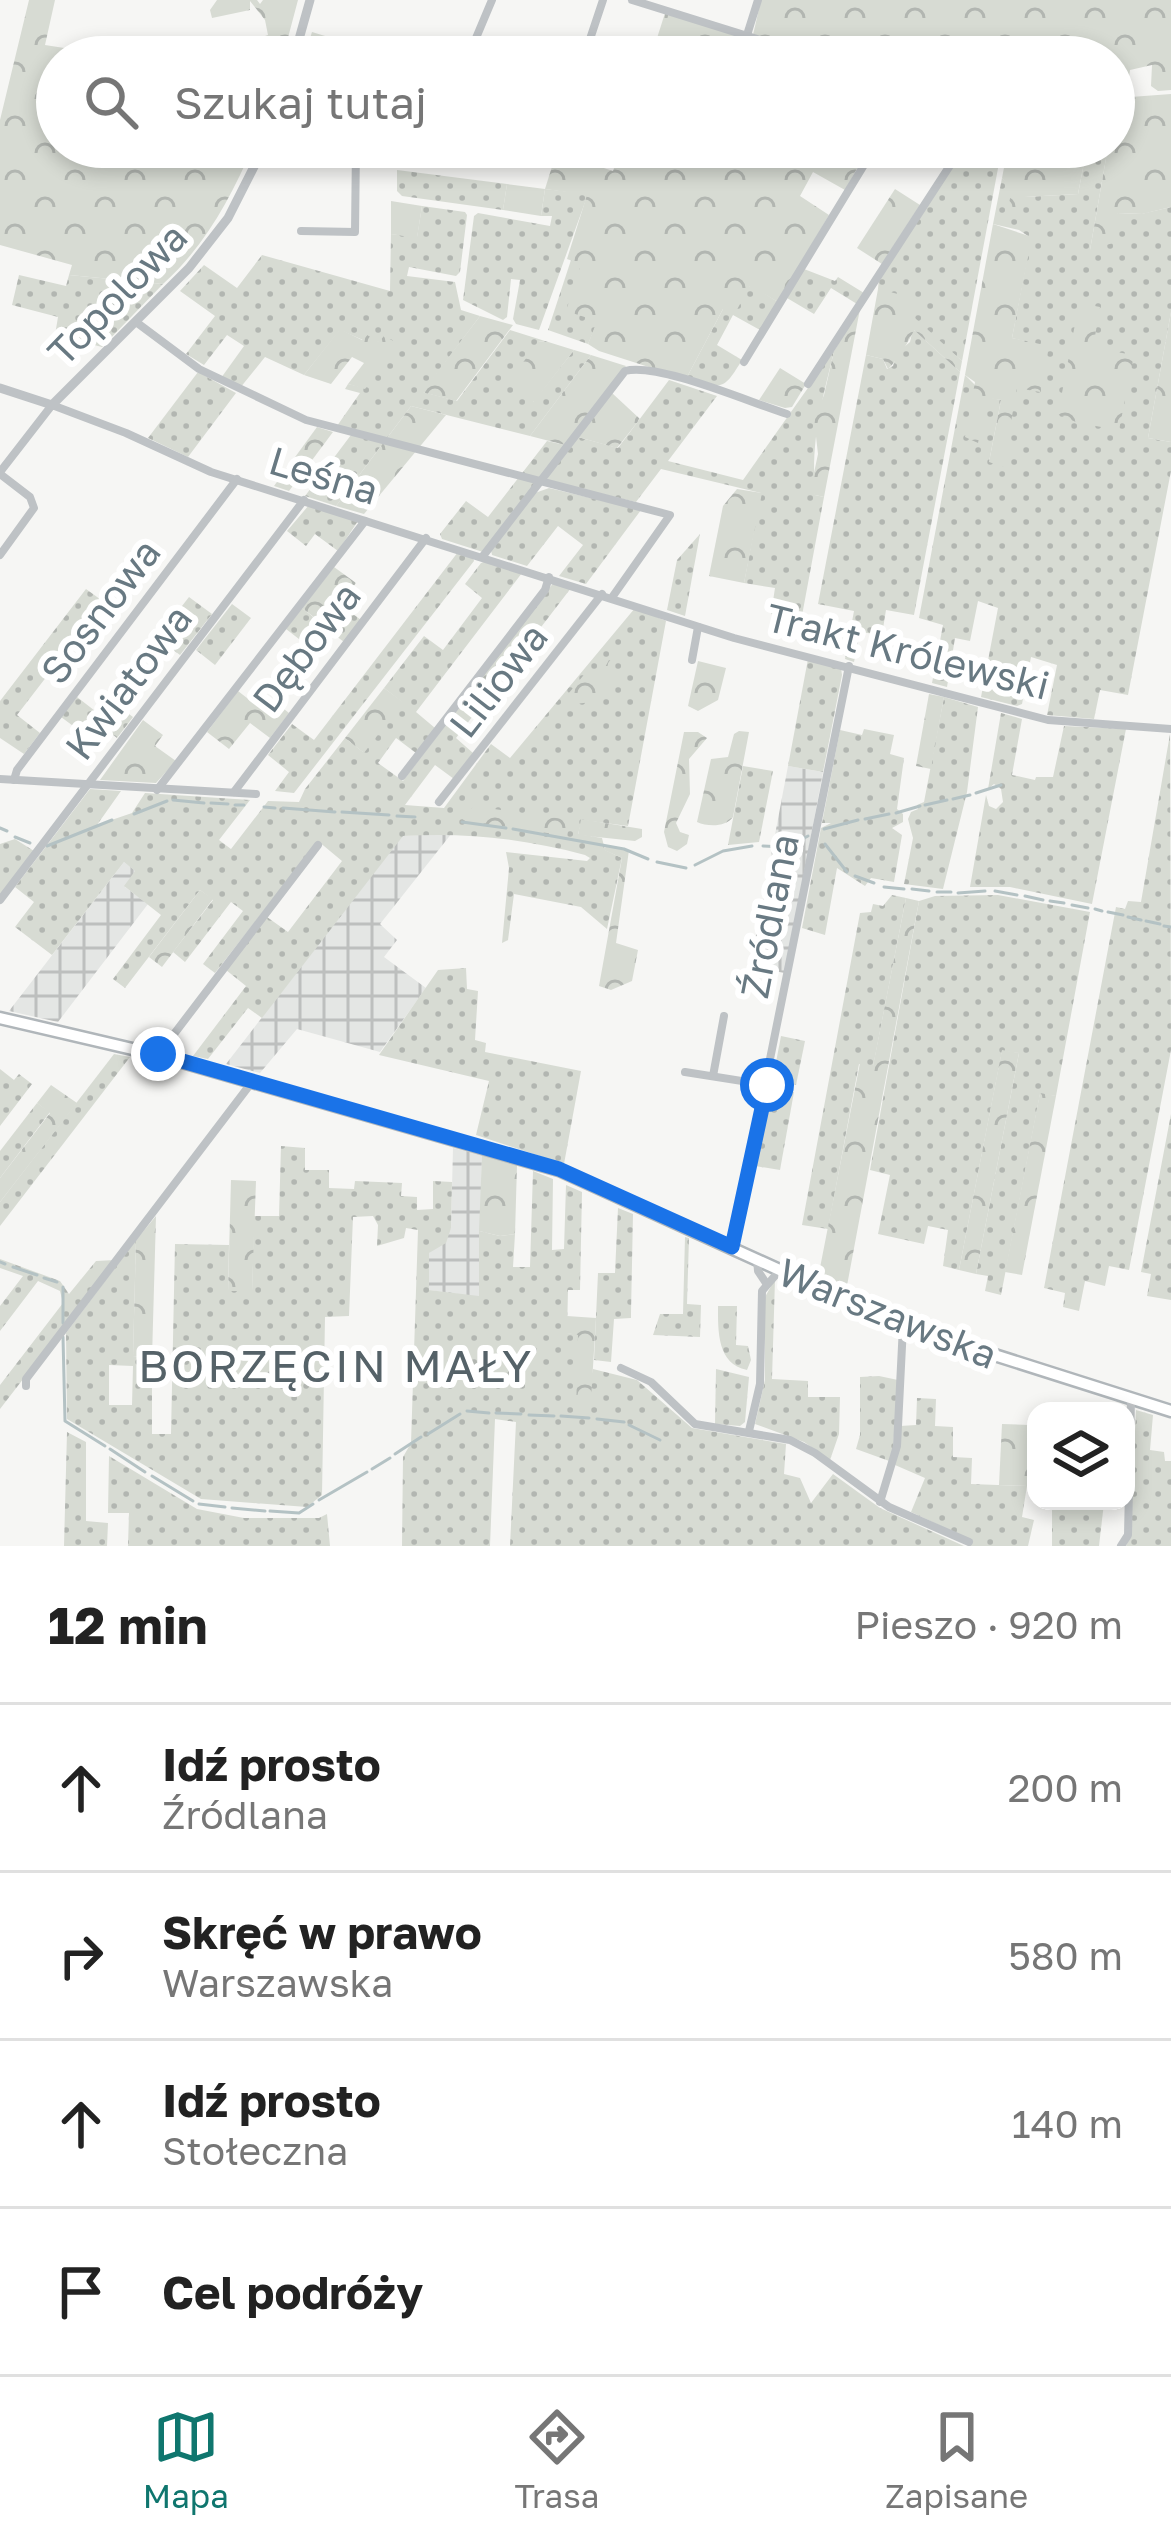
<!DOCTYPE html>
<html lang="pl">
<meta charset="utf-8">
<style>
body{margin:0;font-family:"Golos Text",sans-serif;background:#f2f2f2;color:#222}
.controls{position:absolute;right:36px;bottom:36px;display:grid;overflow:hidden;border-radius:24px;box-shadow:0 6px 18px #0003}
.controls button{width:108px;height:108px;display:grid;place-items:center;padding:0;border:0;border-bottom:3px solid #e0e0e0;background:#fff;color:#222;font:60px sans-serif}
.stop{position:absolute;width:36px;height:36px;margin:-27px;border:9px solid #1a73e8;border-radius:50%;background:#fff}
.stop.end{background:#1a73e8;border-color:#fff;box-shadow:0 3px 12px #0008}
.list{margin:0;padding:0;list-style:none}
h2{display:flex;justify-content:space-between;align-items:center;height:156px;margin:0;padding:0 48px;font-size:51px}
h2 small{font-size:39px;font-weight:400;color:#767676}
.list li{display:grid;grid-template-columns:78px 1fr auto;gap:36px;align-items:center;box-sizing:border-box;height:168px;padding:0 48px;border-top:3px solid #e0e0e0}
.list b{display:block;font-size:45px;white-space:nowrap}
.list p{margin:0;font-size:39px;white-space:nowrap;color:#767676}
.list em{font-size:39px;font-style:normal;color:#767676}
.icon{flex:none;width:66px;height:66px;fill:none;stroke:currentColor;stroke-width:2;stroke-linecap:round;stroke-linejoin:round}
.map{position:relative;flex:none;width:1171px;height:1546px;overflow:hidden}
.search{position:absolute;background:#fff;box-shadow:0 6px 18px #0003;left:36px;right:36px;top:36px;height:132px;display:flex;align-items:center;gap:30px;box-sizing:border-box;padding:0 42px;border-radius:66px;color:#767676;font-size:45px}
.sheet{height:828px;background:#fff}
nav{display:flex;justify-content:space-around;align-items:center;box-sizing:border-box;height:168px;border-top:3px solid #e0e0e0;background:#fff;font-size:33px;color:#767676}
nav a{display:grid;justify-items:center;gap:6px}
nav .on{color:#0f766e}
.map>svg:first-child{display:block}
.industrial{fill:url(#industrial-grid)}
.grass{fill:url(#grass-dots);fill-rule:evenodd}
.forest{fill:url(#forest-crowns)}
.garden{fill:#d7dbd3}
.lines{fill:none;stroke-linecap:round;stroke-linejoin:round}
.stream{stroke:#b4c2c4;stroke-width:3}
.secondary-casing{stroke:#b0b6ba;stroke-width:15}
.minor{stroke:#bec2c5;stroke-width:8}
.tertiary{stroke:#bec2c5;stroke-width:9}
.secondary{stroke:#fff;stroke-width:10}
.route{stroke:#1a73e8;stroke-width:15}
.labels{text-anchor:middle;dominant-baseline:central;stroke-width:12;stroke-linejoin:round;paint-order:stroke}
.street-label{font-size:39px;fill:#687982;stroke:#fff}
.quarter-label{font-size:45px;letter-spacing:3px;fill:#556268;stroke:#fff}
</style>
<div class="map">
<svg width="1171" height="1546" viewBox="0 0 1171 1546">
<defs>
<pattern id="industrial-grid" width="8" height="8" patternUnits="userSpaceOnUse" patternTransform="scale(3)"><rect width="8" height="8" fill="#e4e6e4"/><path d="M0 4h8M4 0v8" fill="none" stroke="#bdbfbe"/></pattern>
<pattern id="grass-dots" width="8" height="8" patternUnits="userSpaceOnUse" patternTransform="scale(3)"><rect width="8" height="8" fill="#d7dbd3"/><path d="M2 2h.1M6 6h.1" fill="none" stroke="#b2b6b1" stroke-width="1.8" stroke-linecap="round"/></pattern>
<pattern id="forest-crowns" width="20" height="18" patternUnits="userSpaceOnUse" patternTransform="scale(3)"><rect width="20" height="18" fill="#d7dbd3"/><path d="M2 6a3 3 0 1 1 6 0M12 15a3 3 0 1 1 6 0" fill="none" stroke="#b2b6b1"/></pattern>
</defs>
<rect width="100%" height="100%" fill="#f6f6f4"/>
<g class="industrial">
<polygon points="788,766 823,772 785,973 750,967"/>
<polygon points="452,833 380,924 397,940 384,957 426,988 380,1052 297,1029 260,1073 226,1064 402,836"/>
<polygon points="124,862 136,871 125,887 148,904 58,1022 9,1011"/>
<polygon points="453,1148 482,1155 479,1297 429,1290 429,1253 451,1228"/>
</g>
<g class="grass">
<polygon points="965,147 1002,147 962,361 878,289 879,278"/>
<polygon points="1087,147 1108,147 1090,250 1118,213 1141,214 1171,207 1171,312 1148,438 1171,442 1171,471 1128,695 1100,690 1094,719 1047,715 1057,665 1031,657 1022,704 1017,706 981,697 998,608 978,601 970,641 955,638 947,687 932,683 943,625 919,618 965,375 987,397 1001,400 989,462 1017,387 1048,347 1012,338 1031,238 1019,230 993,224 1002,178 1025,197 1078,194"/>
<polygon points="397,170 507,184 503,210 402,196 397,191"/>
<polygon points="545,189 588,194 539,330 516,324 513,319 520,280 511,279 507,317 503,320 463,300 474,216 478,213 550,226 552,216 541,216"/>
<polygon points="422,206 465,212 467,215 460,272 456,276 409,267 407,276 455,282 461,310 480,316 423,392 457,401 510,330 545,341 538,342 533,402 574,350 591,355 530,436 411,406 336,506 305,496 354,431 337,426 360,393 345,389 348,384 365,388 379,342 363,340 340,330 304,375 265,357 240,388 221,378 244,346 227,335 204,365 186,354 215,316 180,291 204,265 237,288 262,255 390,291 391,234 417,237"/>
<polygon points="571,260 581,263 598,321 588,344 548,330"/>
<polygon points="804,269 835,281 838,277 864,293 857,304 831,288 814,314 787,298"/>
<polygon points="19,275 66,286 69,275 163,284 102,347 55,335 58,317 12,305"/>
<path d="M751 285 778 302 760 330 733 315 717 345 742 360C722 393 722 388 687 377L723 309Z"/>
<polygon points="913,329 960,372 914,615 886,610 882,635 860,632 854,662 845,659 854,611 818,604 866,355 883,359 887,369 893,366 897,353 910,342"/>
<path d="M834 351C821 406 811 438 815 495L824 497 801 621 771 614 775 588 744 583 761 493 661 469 636 502 548 481 547 477 578 437 618 448 669 380 717 396 668 461 743 480Z"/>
<polygon points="198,372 236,393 188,457 148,438"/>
<polygon points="547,441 565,445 483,552 442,539 440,534 466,501 488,517"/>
<polygon points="549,488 641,510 586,584 559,576 583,545 558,526 527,566 492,555 491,550 535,493"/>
<polygon points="309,505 358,521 338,551 315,534 306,546 287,531"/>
<polygon points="700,534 685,616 667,610 677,560"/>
<polygon points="458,552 473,557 474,561 294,793 275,791 289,772 268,755 292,724 314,740"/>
<path d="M487 561 522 573 416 712 435 728 416 753 396 738 378 763 403 781 554 582 571 588 456 738 473 753 454 779 435 765 405 805 444 808 491 744 510 758 635 608 666 621 628 826 582 820 578 834 602 838 605 850 622 858 607 929 581 907 514 894 508 940 502 943 509 868 506 852 587 861 590 858 585 855C525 839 466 832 403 836L262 1018 248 1008 208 1059 193 1056 246 986 226 970 267 917 288 932 342 861 318 841 215 973 203 964 243 911 231 902 185 962 173 952 213 900 200 890 125 988 113 979 161 915 124 886 135 871 124 862 52 955 15 927 34 902 15 887 90 789 121 791 97 825 132 813 145 793 250 800 219 840 231 849 268 801 299 802 305 789 345 738 363 752 402 702 384 688 424 636 443 650 482 598 465 584 481 563Z"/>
<polygon points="86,589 104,602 17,715 40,733 24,754 0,738 0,701"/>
<polygon points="189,597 212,614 180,655 157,638"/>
<polygon points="232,604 251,618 215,665 196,650"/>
<polygon points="340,604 361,620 344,642 323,626 308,646 286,629 302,608 323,625"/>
<polygon points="808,659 841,668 842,675 823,772 788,766"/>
<polygon points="77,697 99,714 110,700 133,717 117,738 95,721 84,734 61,717"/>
<polygon points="944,697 978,707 967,792 943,889 904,884 913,838 908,819 911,812 918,809 917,805 924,802"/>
<polygon points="1001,713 1022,719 1012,775 1035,780 1036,777 1053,777 1064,726 1126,729 1092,904 1010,887 970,887 986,795 989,806 996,809 1003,802 1001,789 994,784 988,789"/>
<polygon points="864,729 894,735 890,754 904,758 897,809 903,814 903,822 892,828 902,835 894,882 871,878 865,886 837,868 825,935 802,928 821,828 831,823 822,823 840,730 862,735"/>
<polygon points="1170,734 1171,1050 1129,1270 1109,1266 1105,1286 1085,1281 1079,1311 1063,1307 1065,1293 1044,1288 1116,907 1125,909 1128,901 1141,902"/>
<polygon points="743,766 773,771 759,842 728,845"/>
<polygon points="15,839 34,851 0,896 0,844"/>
<polygon points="892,895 906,898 873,1067 859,1064 828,1229 802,1225 860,913 871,912 873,904 883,906"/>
<polygon points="998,895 1090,912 1056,1096 1040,1094 1001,1295 985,1291 988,1276 976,1274 1019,1053 1002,1051 959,1270 943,1266 948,1230 928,1226 924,1244 878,1234 890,1175 870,1170 919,901 935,896"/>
<polygon points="466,968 467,989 478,991 475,1040 486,1043 485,1052 581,1071 564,1164 476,1135 489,1081 379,1055 438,970"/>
<polygon points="781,1036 805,1041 796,1085 777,1083 773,1078"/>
<polygon points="114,1054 130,1057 0,1226 0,1202"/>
<polygon points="0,1069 14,1080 19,1074 32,1084 0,1126"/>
<polygon points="776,1090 794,1092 780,1170 755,1166 770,1093"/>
<polygon points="37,1103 50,1112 0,1178 0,1151"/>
<polygon points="1171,1114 1171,1300 1147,1296 1151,1274 1141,1272"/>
<path d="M281 1146 305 1148V1170H329V1188L354 1189 355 1181 402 1183 401 1196 417 1197V1210L433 1209V1181L452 1182 451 1228 446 1243 429 1253V1290L479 1296V1231L500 1236 515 1234 513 1267H530L533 1171 553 1179 552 1250 564 1249 566 1185 582 1192 580 1290H568L567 1333 578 1334 588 1392 593 1369 637 1380 692 1428 786 1444 784 1474 800 1478 811 1503 833 1474 880 1508 964 1546H510L516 1422 495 1419 490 1546H402L403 1457 411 1443 418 1230 406 1228 404 1238 377 1246 378 1225 373 1216 353 1217 349 1316 325 1317 322 1495 307 1507 201 1499 67 1419 66 1333 136 1240 133 1356 152 1358V1434H171L175 1244 229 1245 228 1291H252L254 1216H279ZM109 1365 133 1366 132 1405H109Z"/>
<polygon points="618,1208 633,1214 631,1313 631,1318 614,1319 611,1362 594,1360 598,1273 615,1273"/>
<polygon points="685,1237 689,1238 687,1304 701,1305 700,1337 653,1335 660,1314 683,1314"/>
<polygon points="0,1259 60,1281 69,1294 96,1261 115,1260 0,1409 0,1385 63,1303 60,1291 38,1281 0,1331 0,1306 23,1276 0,1268"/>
<polygon points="775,1279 772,1379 808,1381 808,1397 840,1397 839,1434 830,1460 804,1442 755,1424 765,1380 765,1297"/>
<path d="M718 1306H737L736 1345 748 1346 751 1360 747 1370C717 1364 718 1331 718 1306Z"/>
<polygon points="716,1369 749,1377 745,1422 740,1426 715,1424"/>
<polygon points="879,1376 898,1380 892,1462 856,1449 860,1435 860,1377"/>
<polygon points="917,1398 936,1399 935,1426 953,1427 953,1457 972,1458 971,1484 1027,1486 1022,1517 1034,1520 1028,1546 969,1546 969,1539 911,1512 925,1478 895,1465 900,1426 916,1425"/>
<polygon points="1136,1410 1153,1415 1150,1450 1164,1452 1165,1461 1171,1461 1171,1546 1126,1546 1130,1537"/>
<polygon points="67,1432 86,1442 86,1521 108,1523 107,1546 64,1546"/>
<polygon points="109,1456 197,1509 244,1518 319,1518 327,1514 330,1546 128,1546 129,1513 108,1513"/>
<polygon points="1052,1501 1104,1503 1099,1546 1052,1546"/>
</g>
<g class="forest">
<path d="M29 0H55L45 45 122 57H57V147H253C230 199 205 246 163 284L69 275 72 265 0 245V120Z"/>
<polygon points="217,0 257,0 260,4 263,0 298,0 285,49 269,46 259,38 268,35 265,20 250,1 250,10 212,18 210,10"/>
<polygon points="761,0 1171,0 1171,90 1158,91 1151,86 1152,65 1130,70 1128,85 1114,89 1114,57 823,57 753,35"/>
<polygon points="665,13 809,57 651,57"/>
<polygon points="312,32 394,57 304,57"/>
<polygon points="1171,94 1171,207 1142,214 1118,213 1113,243 1090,250 1108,147 1114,147 1117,98"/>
<polygon points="621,147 828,147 859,165 845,190 813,172 800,196 829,215 778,302 750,286 734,315 723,309 686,379 599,351 588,344 597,321 566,311 581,264 567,259 587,195 545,189 555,157 564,155 613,171"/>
<polygon points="1008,147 1087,147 1078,194 1025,197 1022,211 1008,209 1012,188 1002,178"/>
<polygon points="895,189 920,205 882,264 857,248"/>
<polygon points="993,224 1032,237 1012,338 1049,346 1040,392 1017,388 1003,467 989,462 1001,400 987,398 978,443 965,437 975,382 965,375"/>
<path d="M878 289 918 299 915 318 962 361 960 372 914 330C910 340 896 362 888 369L883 359 866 355Z"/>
<polygon points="1079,303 1100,307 1093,348 1134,355 1119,430 1078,423 1058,414"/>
<polygon points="860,309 824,497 815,495 811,487 818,454 814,419 824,395 834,351"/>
<polygon points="1171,312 1171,442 1148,438"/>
<polygon points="480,316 513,325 456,401 422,392"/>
<polygon points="340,329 362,340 367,335 379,342 384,336 399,344 365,389 348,384 364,363 352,357 331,384 304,375"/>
<polygon points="545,341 574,350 534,402 508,383 538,342"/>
<polygon points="591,355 626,366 565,445 530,436"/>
<polygon points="780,368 806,384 792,407 785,408 759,400"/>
<polygon points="612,393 640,419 617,448 578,437"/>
<polygon points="411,406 446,415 364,514 336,506"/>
<polygon points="317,427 333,432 289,491 274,486"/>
<polygon points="737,489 762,493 744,583 709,576 723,506"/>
<polygon points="334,567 356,583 324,625 302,608"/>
<polygon points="609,660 613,662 614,671 601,701 566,705 564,699 587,671 602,673"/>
<polygon points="698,661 726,668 718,700 698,711 688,706"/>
<polygon points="384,688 403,702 364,753 345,738"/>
<polygon points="238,691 260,708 269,697 289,713 270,738 250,723 229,749 207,732"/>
<polygon points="929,694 944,697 931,769 916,766"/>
<polygon points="143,720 163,735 155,746 176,761 156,783 100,780"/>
<path d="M739 731 749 732 733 817C726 827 708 827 697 822L711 759 728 757 734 734Z"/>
<polygon points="684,732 698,732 707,738 689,759 690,794 676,823 680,832 689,835 687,844 677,851 668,847 664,832"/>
<polygon points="473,806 570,820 567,836 463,820"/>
<polygon points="581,819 642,829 642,837 635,841 578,835"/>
<polygon points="606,846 629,850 616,943 638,950 632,981 611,990 599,986 622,858 604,850"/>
<polygon points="200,890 213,899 162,967 149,957"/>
<polygon points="906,898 919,901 846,1291 818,1278 860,1063 873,1066"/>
<polygon points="1002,1050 1019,1053 976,1274 959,1270"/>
<polygon points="51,1085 77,1103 0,1202 0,1178 50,1113 37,1103"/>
<polygon points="1040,1093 1056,1096 1022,1275 1005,1272"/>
<polygon points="482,1155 517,1165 515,1234 500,1236 479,1231"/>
<polygon points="231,1180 256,1181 252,1291 228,1291"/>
<polygon points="156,1216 152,1358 133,1356 136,1240"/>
<polygon points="567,1316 596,1318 590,1415 576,1414 578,1335 567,1333"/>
<polygon points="1002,1424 1029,1425 1027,1486 999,1485"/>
</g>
<g class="garden">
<polygon points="507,184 545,189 541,216 503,210"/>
<polygon points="391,201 422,206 417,238 391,234"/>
</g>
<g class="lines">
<g class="stream">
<polyline points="976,793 1001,785"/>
<polyline points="953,799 970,795"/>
<polyline points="173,800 204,803"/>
<polyline points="211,803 228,804"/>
<polyline points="235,805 244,805"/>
<polyline points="925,805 947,800"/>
<polyline points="264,807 275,808"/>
<polyline points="283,808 335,812"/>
<polyline points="342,812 389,815"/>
<polyline points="896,813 920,806"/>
<polyline points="134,814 167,801"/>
<polyline points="397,816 415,817"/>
<polyline points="865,819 889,814"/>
<polyline points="462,822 506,828"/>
<polyline points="0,828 7,831"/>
<polyline points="513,829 624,849 648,859"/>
<polyline points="824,829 858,820"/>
<polyline points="15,837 30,843"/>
<polyline points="825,844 847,872"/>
<polyline points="791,845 808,836"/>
<polyline points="47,846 112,820"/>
<polyline points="763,846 784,847"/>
<polyline points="657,862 686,868"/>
<polyline points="695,865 723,851 752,846"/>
<polyline points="855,876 874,883"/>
<polyline points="884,887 904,889"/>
<polyline points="912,889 929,891"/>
<polyline points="995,891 1017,895"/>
<polyline points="937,892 951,892"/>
<polyline points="958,893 985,891"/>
<polyline points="1025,896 1043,900"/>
<polyline points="1050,901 1064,903"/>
<polyline points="1072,905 1088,908"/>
<polyline points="1095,909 1102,911"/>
<polyline points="1108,912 1123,915"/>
<polyline points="1128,917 1141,920"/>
<polyline points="1146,921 1160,924"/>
<polyline points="1164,926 1171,927"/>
<polyline points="0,1262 5,1264"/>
<polyline points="13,1267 37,1275"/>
<polyline points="44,1278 57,1282"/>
<polyline points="63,1287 63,1323"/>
<polyline points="63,1337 65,1421 105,1446"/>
<polyline points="467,1411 489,1413"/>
<polyline points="496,1413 521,1414"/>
<polyline points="529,1415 554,1416"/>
<polyline points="561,1416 589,1418"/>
<polyline points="597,1419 624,1422"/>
<polyline points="629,1425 660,1440"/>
<polyline points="428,1434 460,1414"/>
<polyline points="110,1449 145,1472"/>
<polyline points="395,1454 421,1437"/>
<polyline points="372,1469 390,1458"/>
<polyline points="152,1476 193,1501"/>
<polyline points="319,1500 367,1472"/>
<polyline points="199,1504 225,1507"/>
<polyline points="232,1508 265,1511"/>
<polyline points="270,1511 299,1513 313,1504"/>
</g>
<defs>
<polyline id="secondary" points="0,1018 158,1055 559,1170 903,1326 1171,1411"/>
</defs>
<use href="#secondary" class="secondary-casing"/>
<g class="minor">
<polyline points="632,0 815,57"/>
<polyline points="747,35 758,0"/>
<polyline points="468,57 492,0"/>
<polyline points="584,57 603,0"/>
<polyline points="390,147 394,149"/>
<polyline points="555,152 556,147"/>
<polyline points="301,231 355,232 356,147"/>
<polyline points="136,322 199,369 306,420 670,515 613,596"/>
<polyline points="744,362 875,147"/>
<polyline points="808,384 962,147"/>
<polyline points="0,472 52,405 126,433 211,472 734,638 1048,720 1171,729"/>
<polyline points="0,474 30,497 34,508 0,555"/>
<path d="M483 556 625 371C658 362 751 403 787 414"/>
<polyline points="692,660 698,627"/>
<polyline points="402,776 545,590 549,577"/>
<polyline points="0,779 256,794"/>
<polyline points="14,780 17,770 237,479"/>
<polyline points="157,790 365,521"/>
<polyline points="234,792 426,538"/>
<polyline points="439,802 602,594"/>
<polyline points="0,900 304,500"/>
<polyline points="158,1055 318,845"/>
<polyline points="685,1072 767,1085"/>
<polyline points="713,1076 724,1016"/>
<polyline points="732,1248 849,666"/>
<polyline points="757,1259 758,1271 766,1283"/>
<polyline points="621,1368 651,1382 695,1424 790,1440 815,1453 889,1507 969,1542"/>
<polyline points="26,1386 26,1379 252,1082"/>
<polyline points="749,1431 760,1384 762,1291 780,1270"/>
<polyline points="880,1502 897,1446 903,1326"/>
<polyline points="1121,1546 1128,1535 1131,1399"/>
</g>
<g class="tertiary">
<polyline points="294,57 310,0"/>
<polyline points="0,388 52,405 189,268 228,218 264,147"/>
</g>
<use href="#secondary" class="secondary"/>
</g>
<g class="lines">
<polyline class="route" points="158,1054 559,1169 732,1247 767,1085"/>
</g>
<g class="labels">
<g class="street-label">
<text transform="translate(117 294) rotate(-46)">Topolowa</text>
<text transform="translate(324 475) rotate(17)">Leśna</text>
<text transform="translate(100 611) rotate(-53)">Sosnowa</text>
<text transform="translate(306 647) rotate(-53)">Dębowa</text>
<text transform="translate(908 651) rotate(14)">Trakt Królewski</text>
<text transform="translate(498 680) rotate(-52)">Liliowa</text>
<text transform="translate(128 682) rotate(-53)">Kwiatowa</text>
<text transform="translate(769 916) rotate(-79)">Źródlana</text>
<text transform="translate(888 1313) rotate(22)">Warszawska</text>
</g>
<g class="quarter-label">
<text x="336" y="1365">BORZĘCIN MAŁY</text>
</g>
</g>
</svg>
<div class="controls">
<button><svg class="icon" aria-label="layers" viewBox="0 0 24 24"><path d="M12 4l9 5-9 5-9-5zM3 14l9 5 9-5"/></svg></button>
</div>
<div class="stop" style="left:767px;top:1085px"></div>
<div class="stop end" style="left:158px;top:1054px"></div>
<div class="search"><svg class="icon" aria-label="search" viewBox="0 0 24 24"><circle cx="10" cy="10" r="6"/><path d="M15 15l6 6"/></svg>Szukaj tutaj</div>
</div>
<section class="sheet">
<h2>12 min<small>Pieszo · 920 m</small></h2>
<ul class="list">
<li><svg class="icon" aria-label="ahead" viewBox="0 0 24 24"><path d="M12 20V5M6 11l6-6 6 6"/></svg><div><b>Idź prosto</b><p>Źródlana</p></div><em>200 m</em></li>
<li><svg class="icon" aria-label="right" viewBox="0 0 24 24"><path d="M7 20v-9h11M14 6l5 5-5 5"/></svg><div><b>Skręć w prawo</b><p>Warszawska</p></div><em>580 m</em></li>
<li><svg class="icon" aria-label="ahead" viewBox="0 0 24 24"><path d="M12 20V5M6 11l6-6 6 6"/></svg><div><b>Idź prosto</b><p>Stołeczna</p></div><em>140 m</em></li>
<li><svg class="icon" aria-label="arrive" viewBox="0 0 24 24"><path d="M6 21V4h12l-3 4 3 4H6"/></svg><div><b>Cel podróży</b></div></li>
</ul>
</section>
<nav>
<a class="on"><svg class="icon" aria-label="map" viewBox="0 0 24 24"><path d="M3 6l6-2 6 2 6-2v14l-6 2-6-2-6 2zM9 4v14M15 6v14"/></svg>Mapa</a>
<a><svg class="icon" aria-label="directions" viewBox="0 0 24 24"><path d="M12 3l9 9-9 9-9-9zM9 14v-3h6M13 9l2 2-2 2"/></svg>Trasa</a>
<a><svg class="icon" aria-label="saved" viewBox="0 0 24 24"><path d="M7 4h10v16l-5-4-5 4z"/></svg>Zapisane</a>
</nav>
